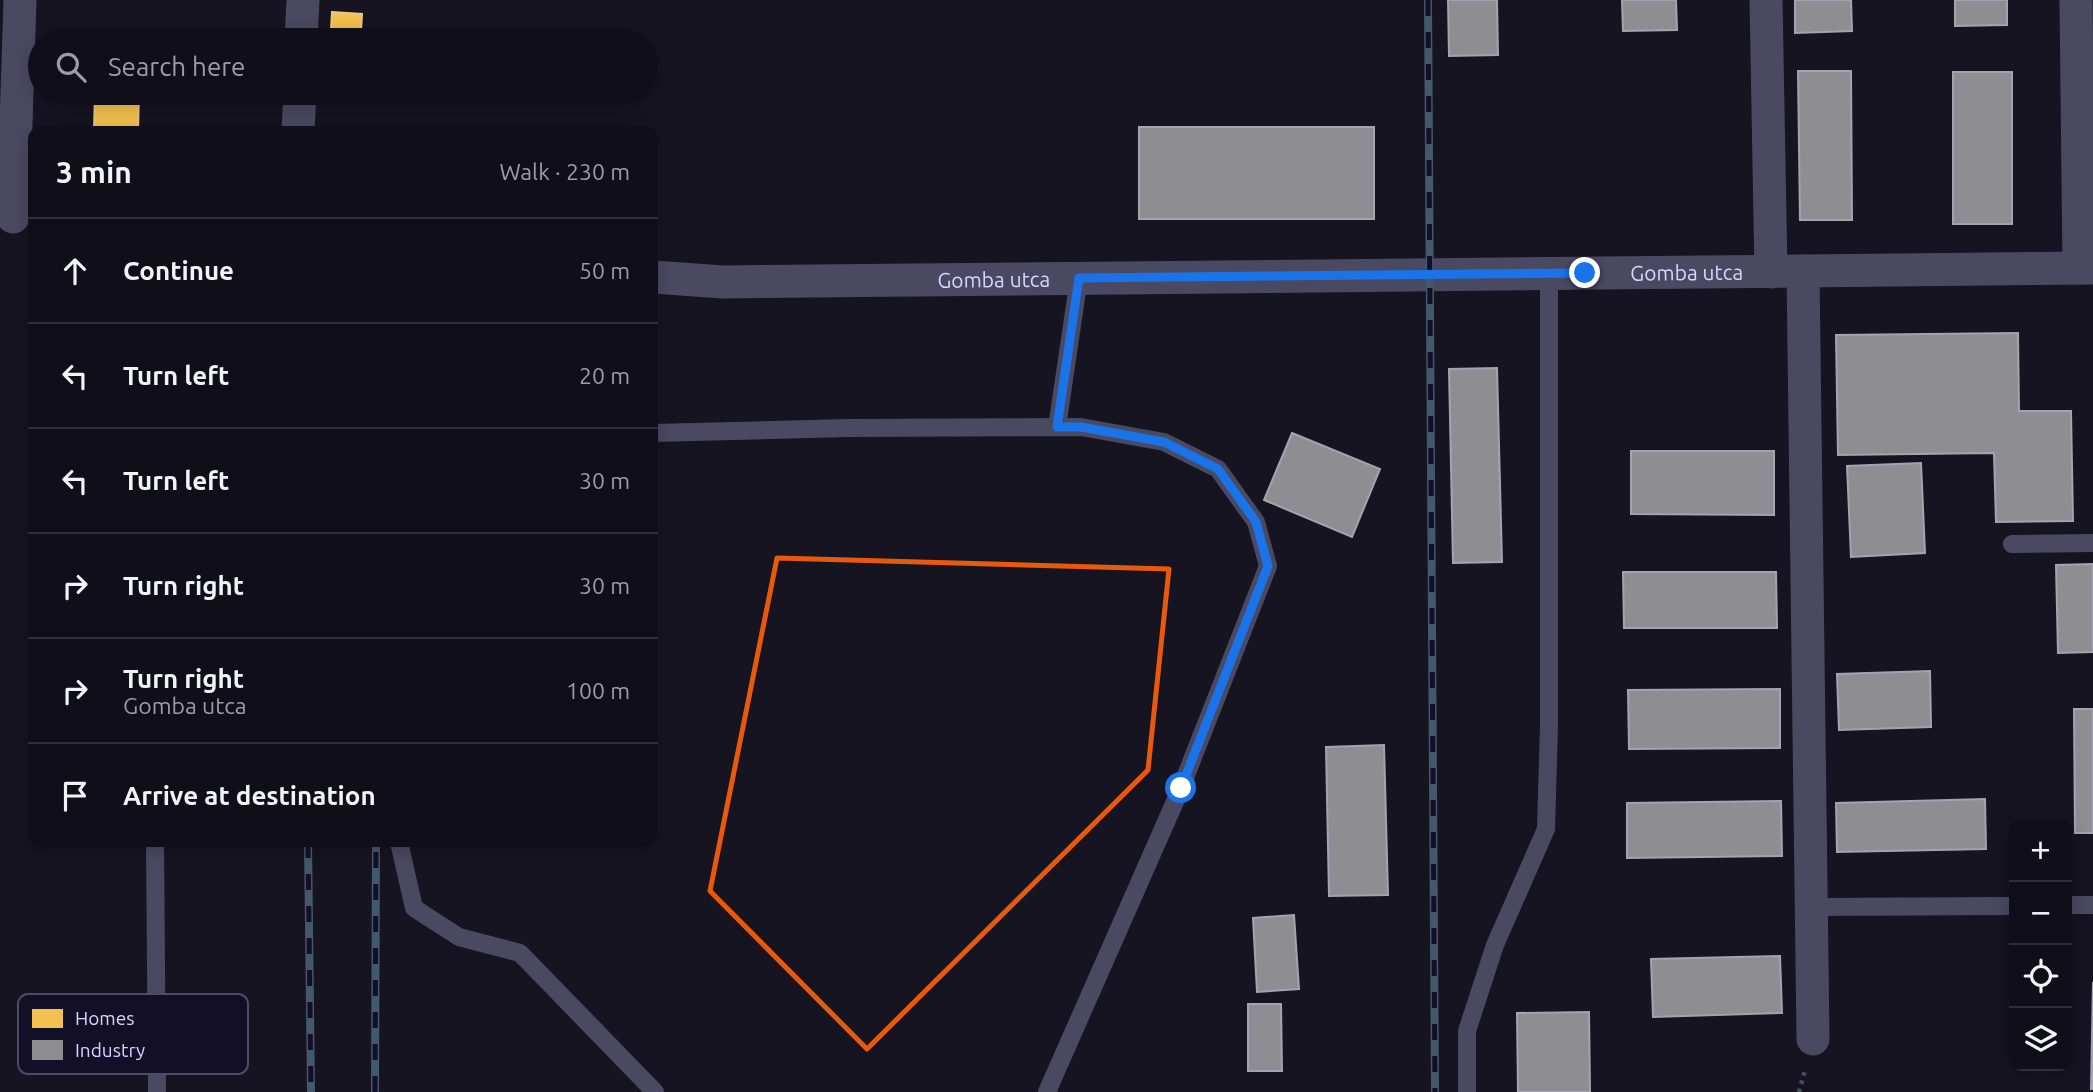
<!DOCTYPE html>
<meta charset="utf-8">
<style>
body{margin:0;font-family:Ubuntu,sans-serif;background:#191822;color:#f1f3f6}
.controls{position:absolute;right:21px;bottom:21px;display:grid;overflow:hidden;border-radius:14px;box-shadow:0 4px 18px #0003}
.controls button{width:63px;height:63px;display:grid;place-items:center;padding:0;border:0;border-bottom:2px solid #302f38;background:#100f19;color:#f1f3f6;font:35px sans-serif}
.stop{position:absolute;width:21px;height:21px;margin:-16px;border:5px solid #1a73e8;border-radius:50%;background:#fff}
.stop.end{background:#1a73e8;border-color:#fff;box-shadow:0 2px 7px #0008}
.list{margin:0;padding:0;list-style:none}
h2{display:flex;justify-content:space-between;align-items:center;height:91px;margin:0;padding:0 28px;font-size:30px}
h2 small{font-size:23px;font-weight:400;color:#9c9ca2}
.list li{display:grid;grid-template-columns:46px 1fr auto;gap:21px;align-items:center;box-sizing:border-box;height:105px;padding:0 28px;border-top:2px solid #302f38}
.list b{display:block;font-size:26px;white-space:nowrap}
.list p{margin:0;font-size:23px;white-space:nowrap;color:#9c9ca2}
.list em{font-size:23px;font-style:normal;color:#9c9ca2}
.icon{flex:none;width:38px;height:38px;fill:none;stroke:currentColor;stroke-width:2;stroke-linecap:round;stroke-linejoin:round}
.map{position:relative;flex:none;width:2093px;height:1092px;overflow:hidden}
.search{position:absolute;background:#100f19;box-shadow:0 4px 18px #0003;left:28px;top:28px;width:630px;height:77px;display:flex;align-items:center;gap:18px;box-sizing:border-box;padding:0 24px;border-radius:38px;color:#9c9ca2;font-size:26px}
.panel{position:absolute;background:#100f19;box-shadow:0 4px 18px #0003;left:28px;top:126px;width:630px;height:721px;border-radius:14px}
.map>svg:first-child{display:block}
.homes{fill:#f2c14e;stroke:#eac783;stroke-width:2}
.industry{fill:#8d8d92;stroke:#a4a2b3;stroke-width:2}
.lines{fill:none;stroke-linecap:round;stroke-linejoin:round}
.path{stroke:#44505f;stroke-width:4.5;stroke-dasharray:3.5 5;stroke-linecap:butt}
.service{stroke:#4a4962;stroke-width:18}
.minor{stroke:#4a4962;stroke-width:33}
.rail-casing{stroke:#43596b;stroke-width:8}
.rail{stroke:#130f26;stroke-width:5;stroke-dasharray:16;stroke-linecap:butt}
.route{stroke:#1a73e8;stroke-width:9}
.marked{fill:none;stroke:#e8590c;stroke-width:5;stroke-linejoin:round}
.labels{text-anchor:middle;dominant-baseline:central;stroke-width:7;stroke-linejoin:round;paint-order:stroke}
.street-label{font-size:21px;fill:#d9d4ff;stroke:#130f26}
.key{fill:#130f26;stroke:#4e4a67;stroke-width:2}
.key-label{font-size:19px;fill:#d9d4ff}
</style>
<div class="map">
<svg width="2093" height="1092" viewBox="0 0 2093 1092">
<rect width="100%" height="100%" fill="#161421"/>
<g class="homes">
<polygon points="332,12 362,14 361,31 331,29"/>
<polygon points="96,36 140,37 140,40 96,40"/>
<polygon points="95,93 139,93 138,131 94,131"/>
</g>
<g class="industry">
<polygon points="1448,0 1497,0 1498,55 1449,56"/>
<polygon points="1622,0 1676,0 1677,30 1623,31"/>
<polygon points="1795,0 1851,0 1852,31 1795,33"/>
<polygon points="1955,0 2007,0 2007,25 1955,26"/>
<polygon points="1798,71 1851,71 1852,220 1800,220"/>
<rect x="1953" y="72" width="59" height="152"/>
<rect x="1139" y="127" width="235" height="92"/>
<polygon points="2018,333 2019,411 2071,411 2073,521 1996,522 1994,453 1838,455 1836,335"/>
<polygon points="1497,368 1502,562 1453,563 1449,369"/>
<polygon points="1292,433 1380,469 1352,537 1264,500"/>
<polygon points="1631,451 1774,451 1774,515 1631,514"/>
<polygon points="1921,463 1925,553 1851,557 1847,466"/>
<polygon points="2093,564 2093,652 2058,653 2056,565"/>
<polygon points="1623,572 1776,572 1777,628 1624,628"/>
<polygon points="1930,671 1931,727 1839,730 1837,674"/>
<polygon points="1780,689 1780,748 1629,749 1628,690"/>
<polygon points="2074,709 2093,709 2093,833 2075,833"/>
<polygon points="1384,745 1388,895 1329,896 1326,747"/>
<polygon points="1985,799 1986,849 1837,852 1836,803"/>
<polygon points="1781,801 1782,856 1627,858 1627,803"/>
<polygon points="1294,915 1299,989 1257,992 1253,918"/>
<polygon points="1780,956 1782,1013 1653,1017 1651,959"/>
<polygon points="2093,982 2093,1089 2091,1089"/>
<polygon points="1248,1004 1281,1004 1282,1071 1248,1071"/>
<polygon points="1589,1012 1590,1092 1518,1092 1517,1013"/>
</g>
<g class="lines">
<polyline class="path" points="1799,1092 1805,1070"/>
<g class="service">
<polyline points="1057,427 1079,278"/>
<polyline points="653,433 847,428 1081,427 1164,442 1218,469 1256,522 1268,566 1181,788 1047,1092"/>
<polyline points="2012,544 2093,543"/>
<polyline points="155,842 157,1092"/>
<polyline points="399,842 414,908 459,937 520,953 655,1092"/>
<polyline points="2067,905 2093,905"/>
<polyline points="1811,907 2014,906"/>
<polyline points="1467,1092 1467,1031 1495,945 1546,829 1549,725 1549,273"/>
</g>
<g class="minor">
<polyline points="1766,0 1771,272"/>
<polyline points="2076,0 2079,268"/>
<polyline points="301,40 303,0"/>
<polyline points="298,131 300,93"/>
<polyline points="13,217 20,0"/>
<polyline points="1803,271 1813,1039"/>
<path id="s1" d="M653 277 723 282 2093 268"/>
</g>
<defs>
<g id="rail">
<polyline points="1428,0 1435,1092"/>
<polyline points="308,842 311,1092"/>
<polyline points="375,1092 376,842"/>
</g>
</defs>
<use href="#rail" class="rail-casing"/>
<use href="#rail" class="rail"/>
</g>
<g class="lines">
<polyline class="route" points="1181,788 1268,566 1256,522 1218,469 1164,442 1081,427 1057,427 1079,278 1585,273"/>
</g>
<path class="marked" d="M777 558 1169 569 1148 770 867 1049 710 891Z"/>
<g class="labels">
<g class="street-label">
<text stroke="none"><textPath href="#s1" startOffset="1034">Gomba utca</textPath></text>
<text stroke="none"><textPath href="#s1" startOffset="341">Gomba utca</textPath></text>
</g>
</g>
<rect x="18" y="994" width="230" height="80" rx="10" class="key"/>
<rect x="32" y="1009" width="31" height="19" fill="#f2c14e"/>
<rect x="32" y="1040" width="31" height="20" fill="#8d8d92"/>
<g class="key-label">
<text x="75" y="1025">Homes</text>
<text x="75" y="1057">Industry</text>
</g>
</svg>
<div class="controls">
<button>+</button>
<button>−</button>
<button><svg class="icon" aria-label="locate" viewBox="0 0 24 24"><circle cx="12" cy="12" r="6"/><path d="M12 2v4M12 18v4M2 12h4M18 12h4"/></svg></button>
<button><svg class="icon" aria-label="layers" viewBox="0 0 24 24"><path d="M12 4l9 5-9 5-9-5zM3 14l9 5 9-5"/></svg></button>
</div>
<div class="stop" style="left:1181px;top:788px"></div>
<div class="stop end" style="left:1585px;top:273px"></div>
<div class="search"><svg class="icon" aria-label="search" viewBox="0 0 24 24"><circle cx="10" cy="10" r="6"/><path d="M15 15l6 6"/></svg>Search here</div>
<section class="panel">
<h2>3 min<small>Walk · 230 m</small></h2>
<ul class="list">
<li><svg class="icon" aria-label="ahead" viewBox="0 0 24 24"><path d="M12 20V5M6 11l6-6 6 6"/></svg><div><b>Continue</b></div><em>50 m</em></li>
<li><svg class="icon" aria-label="left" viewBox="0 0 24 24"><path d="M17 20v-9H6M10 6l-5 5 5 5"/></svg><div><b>Turn left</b></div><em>20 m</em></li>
<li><svg class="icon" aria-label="left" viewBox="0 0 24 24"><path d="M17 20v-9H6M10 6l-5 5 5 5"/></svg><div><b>Turn left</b></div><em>30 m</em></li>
<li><svg class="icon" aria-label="right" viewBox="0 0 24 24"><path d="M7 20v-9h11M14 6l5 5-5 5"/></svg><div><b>Turn right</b></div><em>30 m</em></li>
<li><svg class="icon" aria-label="right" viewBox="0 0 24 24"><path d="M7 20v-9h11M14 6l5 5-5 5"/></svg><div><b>Turn right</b><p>Gomba utca</p></div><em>100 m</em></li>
<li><svg class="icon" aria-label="arrive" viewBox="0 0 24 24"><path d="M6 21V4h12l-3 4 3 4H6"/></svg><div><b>Arrive at destination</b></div></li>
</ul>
</section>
</div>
